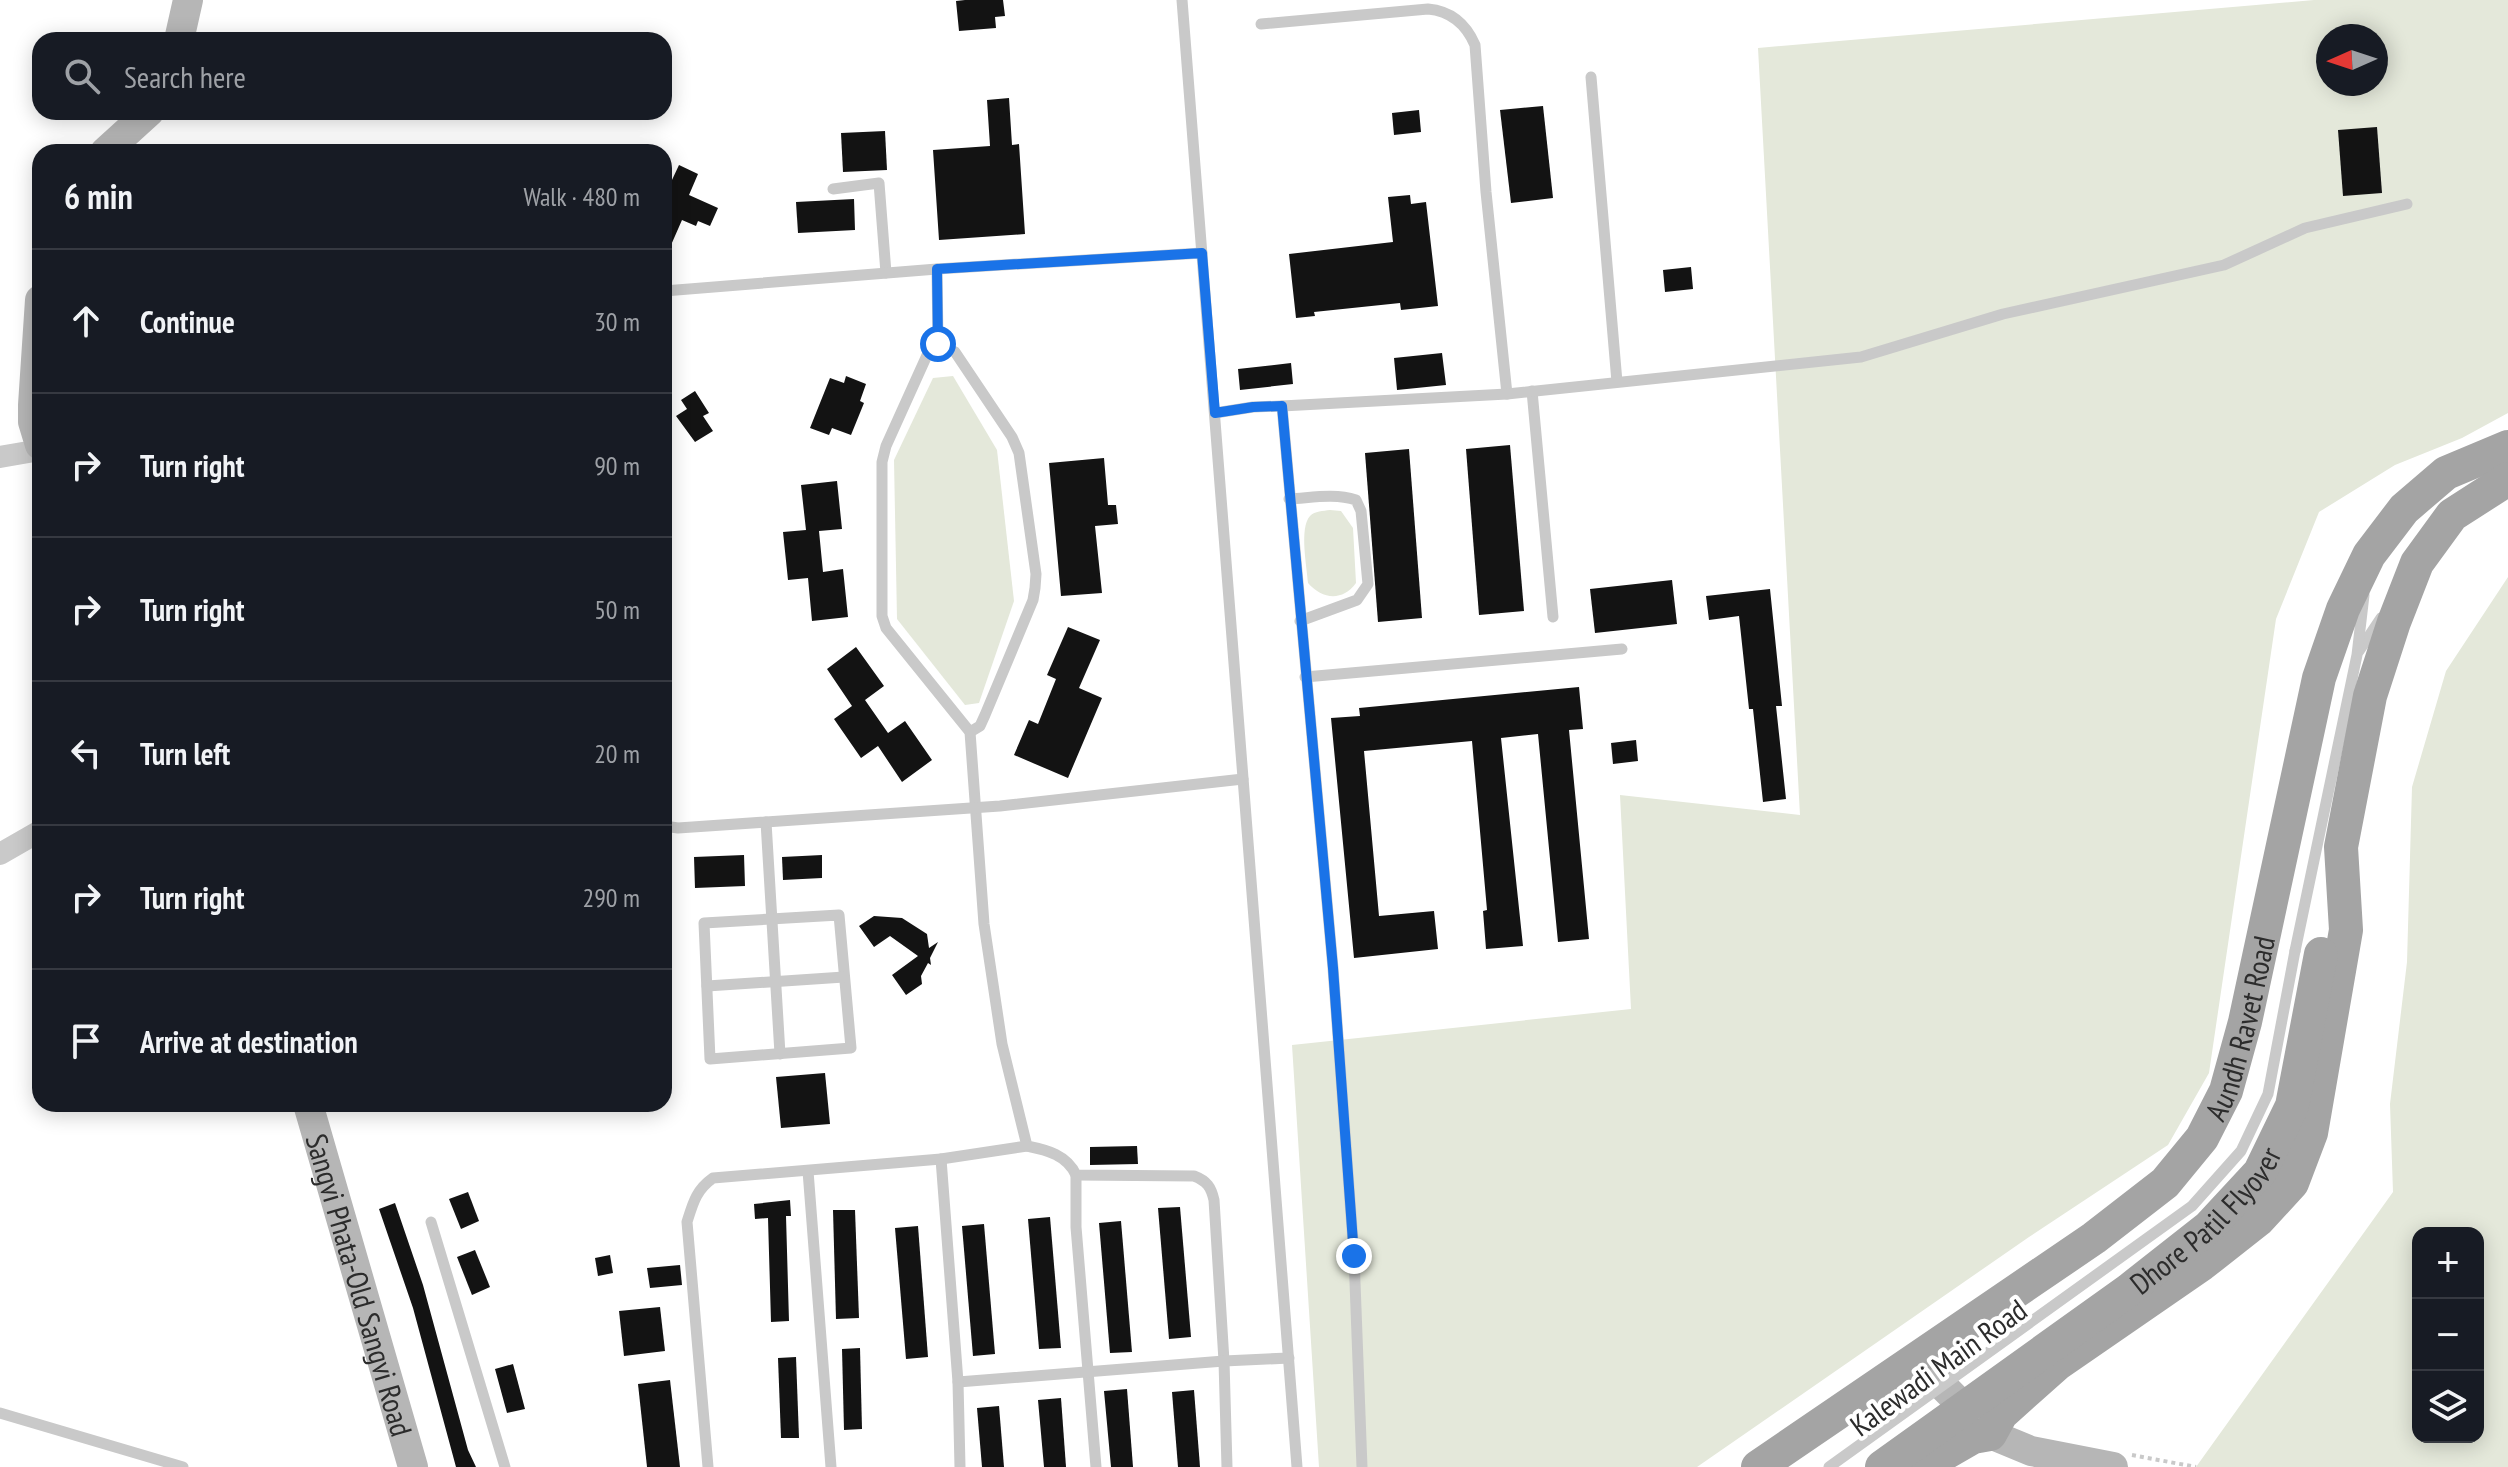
<!DOCTYPE html>
<meta charset="utf-8">
<style>
body{margin:0;font-family:"PT Sans Narrow",sans-serif;background:#242831;color:#f1f3f6}
.controls{position:absolute;right:24px;bottom:24px;display:grid;overflow:hidden;border-radius:16px;box-shadow:0 4px 20px #0003}
.controls button{width:72px;height:72px;display:grid;place-items:center;padding:0;border:0;border-bottom:2px solid #363941;background:#171b24;color:#f1f3f6;font:40px sans-serif}
.compass{position:absolute;left:2316px;top:24px;width:72px;height:72px;border-radius:50%;background:#171b24;box-shadow:0 4px 20px #0003;rotate:267deg}
.stop{position:absolute;width:24px;height:24px;margin:-18px;border:6px solid #1a73e8;border-radius:50%;background:#fff}
.stop.end{background:#1a73e8;border-color:#fff;box-shadow:0 2px 8px #0008}
.list{margin:0;padding:0;list-style:none}
h2{display:flex;justify-content:space-between;align-items:center;height:104px;margin:0;padding:0 32px;font-size:34px}
h2 small{font-size:26px;font-weight:400;color:#9ea1a6}
.list li{display:grid;grid-template-columns:52px 1fr auto;gap:24px;align-items:center;box-sizing:border-box;height:144px;padding:0 32px;border-top:2px solid #363941}
.list b{display:block;font-size:30px;white-space:nowrap}
.list em{font-size:26px;font-style:normal;color:#9ea1a6}
.icon{flex:none;width:44px;height:44px;fill:none;stroke:currentColor;stroke-width:2;stroke-linecap:round;stroke-linejoin:round}
.map{position:relative;flex:none;width:2508px;height:1467px;overflow:hidden}
.search{position:absolute;background:#171b24;box-shadow:0 4px 20px #0003;left:32px;top:32px;width:640px;height:88px;display:flex;align-items:center;gap:20px;box-sizing:border-box;padding:0 28px;border-radius:24px;color:#9ea1a6;font-size:30px}
.panel{position:absolute;background:#171b24;box-shadow:0 4px 20px #0003;left:32px;top:144px;width:640px;height:968px;border-radius:24px}
.map>svg:first-child{display:block}
.green{fill:#e4e8da;fill-rule:evenodd}
.building{fill:#131313}
.lines{fill:none;stroke-linecap:round;stroke-linejoin:round}
.path{stroke:#c9c9c9;stroke-width:4;stroke-dasharray:4 4;stroke-linecap:butt}
.service{stroke:#c9c9c9;stroke-width:11}
.minor{stroke:#c9c9c9;stroke-width:22}
.secondary{stroke:#b6b6b6;stroke-width:30}
.primary{stroke:#a4a4a4;stroke-width:34}
.service-bridge{stroke:#c9c9c9;stroke-width:11}
.primary-bridge{stroke:#a4a4a4;stroke-width:34}
.route{stroke:#1a73e8;stroke-width:10}
.labels{text-anchor:middle;dominant-baseline:central;stroke-width:8;stroke-linejoin:round;paint-order:stroke}
.street-label{font-size:30px;fill:#2c2c2c;stroke:#fff}
</style>
<div class="map">
<svg width="2508" height="1467" viewBox="0 0 2508 1467">
<rect width="100%" height="100%" fill="#fff"/>
<g class="green">
<path d="M2314 0H2508V413L2462 438 2395 465 2319 512 2276 619 2209 1073 2168 1145 2029 1237 1697 1467H1319L1292 1045 1631 1009 1620 795 1800 815 1758 48ZM2328 36H2376V84H2328Z"/>
<polygon points="953,376 997,450 1014,601 979,703 965,705 897,619 894,460 933,378"/>
<path d="M1330 510 1341 511 1353 528 1356 583C1342 602 1322 599 1308 583 1307 567 1299 528 1310 516 1315 511 1323 511 1330 510Z"/>
<path d="M2508 577V1467H2196L2393 1192 2390 1104 2407 962 2412 787 2446 671ZM2418 1233H2478V1437H2418Z"/>
</g>
<g class="building">
<polygon points="965,0 1003,0 1005,16 995,17 996,28 959,31 956,1"/>
<polygon points="1009,98 1012,145 1019,144 1025,234 939,240 933,150 990,146 987,100"/>
<polygon points="1543,106 1553,198 1511,203 1500,110"/>
<polygon points="1419,110 1421,132 1394,135 1392,113"/>
<polygon points="2377,127 2382,193 2343,196 2338,130"/>
<polygon points="885,131 887,170 843,172 841,133"/>
<polygon points="679,165 698,174 689,195 718,208 710,226 698,221 696,226 682,220 664,261 664,197"/>
<polygon points="1410,195 1411,204 1426,202 1438,306 1401,310 1400,303 1314,312 1315,316 1296,318 1289,254 1393,242 1388,197"/>
<polygon points="854,199 855,230 798,233 796,202"/>
<polygon points="1691,267 1693,289 1665,292 1663,270"/>
<polygon points="1442,353 1446,385 1397,390 1394,358"/>
<polygon points="1291,363 1293,384 1240,390 1238,369"/>
<polygon points="846,376 866,384 860,401 864,403 851,435 832,428 829,435 810,428 830,378 844,383"/>
<polygon points="695,391 709,413 703,416 713,431 695,442 676,416 687,409 681,400"/>
<polygon points="1510,445 1524,611 1479,615 1466,449"/>
<polygon points="1409,449 1422,618 1378,622 1365,453"/>
<polygon points="1104,458 1108,505 1116,505 1118,524 1095,526 1102,593 1061,596 1049,463"/>
<polygon points="837,481 842,529 819,531 823,572 843,569 848,617 812,621 808,578 788,580 783,532 806,530 801,485"/>
<polygon points="1672,580 1677,624 1595,633 1590,589"/>
<polygon points="1770,589 1782,706 1776,706 1786,799 1763,802 1753,709 1749,709 1739,616 1709,620 1706,596"/>
<polygon points="1068,627 1100,640 1079,688 1102,698 1068,778 1014,755 1029,720 1038,724 1056,679 1047,675"/>
<polygon points="856,647 884,686 865,700 888,733 905,721 932,760 902,782 878,746 861,758 834,719 852,706 827,669"/>
<polygon points="1579,687 1583,729 1569,730 1589,939 1558,942 1538,734 1501,738 1523,946 1486,949 1483,911 1487,910 1472,741 1364,751 1379,916 1434,911 1438,949 1354,958 1331,718 1360,716 1359,708"/>
<polygon points="1636,740 1638,761 1613,764 1611,743"/>
<polygon points="744,855 745,886 695,888 694,857"/>
<polygon points="822,855 822,878 783,880 782,857"/>
<polygon points="874,916 902,918 927,934 929,948 938,942 930,958 931,965 928,963 921,976 922,984 906,995 892,975 918,956 890,936 874,947 859,926"/>
<polygon points="825,1073 830,1124 781,1128 776,1077"/>
<polygon points="1137,1146 1138,1164 1090,1165 1090,1147"/>
<polygon points="468,1192 479,1221 461,1229 449,1199"/>
<polygon points="790,1200 791,1216 786,1216 789,1321 771,1322 768,1218 755,1219 754,1204"/>
<polygon points="395,1203 423,1285 468,1450 476,1467 456,1467 413,1308 379,1209"/>
<polygon points="1180,1207 1191,1337 1169,1339 1158,1208"/>
<polygon points="833,1210 855,1210 859,1318 836,1319"/>
<polygon points="1050,1217 1061,1348 1039,1349 1028,1219"/>
<polygon points="1121,1221 1132,1352 1110,1353 1099,1223"/>
<polygon points="984,1224 995,1354 973,1356 962,1226"/>
<polygon points="918,1226 928,1357 906,1359 895,1228"/>
<polygon points="475,1250 490,1287 472,1295 457,1257"/>
<polygon points="610,1255 613,1273 598,1276 595,1258"/>
<polygon points="680,1265 682,1285 650,1288 647,1268"/>
<polygon points="660,1307 665,1351 624,1356 619,1311"/>
<polygon points="860,1348 862,1429 844,1430 842,1349"/>
<polygon points="796,1357 799,1438 781,1438 778,1358"/>
<polygon points="513,1364 525,1409 507,1413 495,1369"/>
<polygon points="670,1380 680,1467 647,1467 638,1384"/>
<polygon points="1127,1389 1133,1467 1111,1467 1104,1391"/>
<polygon points="1194,1390 1200,1467 1178,1467 1172,1392"/>
<polygon points="1061,1398 1066,1467 1044,1467 1038,1400"/>
<polygon points="999,1406 1004,1467 982,1467 977,1408"/>
</g>
<g class="lines">
<polyline class="path" points="2132,1455 2196,1467"/>
<g class="service">
<polyline points="1182,0 1297,1467"/>
<path d="M1261 24 1428 9C1450 11 1466 24 1475 45L1486 192 1507 394"/>
<polyline points="1591,77 1617,382"/>
<polyline points="833,189 879,183 886,273"/>
<path d="M937 269 938 344 928 353 886 446 882 462V616L886 628 970 732 984 924 1002 1044 1027 1146C1047 1150 1067 1155 1076 1175L1194 1176C1207 1181 1211 1187 1214 1200L1224 1361 1289 1358"/>
<polyline points="664,291 937,269 1202,253"/>
<polyline points="938,344 955,352 1012,437 1019,453 1036,574 1035,588 1033,600 985,715 980,726 970,732"/>
<polyline points="1532,391 1553,617"/>
<polyline points="1282,406 1507,394 1861,357 2003,314 2224,265 2305,228 2407,204"/>
<polyline points="1215,413 1253,407 1282,406 1333,968 1354,1256 1362,1467"/>
<path d="M1289 499C1311 498 1334 493 1356 500L1361 511 1368 584 1357 600 1300 621"/>
<polyline points="2359,651 2381,618"/>
<polyline points="1305,677 1622,649"/>
<polyline points="766,822 780,1054"/>
<polyline points="664,826 678,828 1000,806 1243,779"/>
<polygon points="839,915 851,1048 710,1059 704,923"/>
<polyline points="2295,951 2357,655 2364,595"/>
<polyline points="707,986 844,977"/>
<polyline points="808,1171 831,1467"/>
<polyline points="1076,1175 1076,1227 1096,1467"/>
<polyline points="431,1222 505,1467"/>
<polyline points="958,1382 1224,1361 1227,1467"/>
<polyline points="0,1413 183,1467"/>
<path d="M708 1467 687 1222C693 1203 696 1190 713 1178L941 1159"/>
<polyline points="960,1467 958,1382 941,1159 1027,1146"/>
</g>
<g class="minor">
<polyline points="0,457 40,450"/>
<polyline points="0,854 40,831"/>
</g>
<g class="secondary">
<polyline points="179,40 188,0"/>
<polyline points="105,152 149,112"/>
<polyline points="40,300 33,405 33,422 40,445"/>
<path id="s1" d="M308 1104 413 1467"/>
<polyline points="1932,1375 1990,1434 2031,1451 2113,1467"/>
</g>
<g class="primary">
<path id="s2" d="M1758 1467 2094 1238 2165 1183 2202 1138 2226 1091 2245 1022 2319 678 2343 609 2369 555 2404 509 2446 473 2508 447"/>
<polyline points="1921,1467 1973,1437 1990,1434 2001,1414 2057,1364 2202,1264 2258,1220 2292,1183 2311,1133 2346,930 2341,847 2370,696 2394,622 2417,563 2452,515 2508,479"/>
</g>
<polyline class="service-bridge" points="1829,1467 2192,1206 2241,1151 2268,1094 2295,951"/>
<path class="primary-bridge" id="s3" d="M1882 1467 2129 1290 2209 1227 2260 1172 2292 1106 2321 954"/>
</g>
<g class="lines">
<polyline class="route" points="938,344 937,269 1202,253 1215,413 1253,407 1282,406 1333,968 1354,1256"/>
</g>
<g class="labels">
<g class="street-label">
<text stroke="none"><textPath href="#s2" startOffset="672">Aundh Ravet Road</textPath></text>
<text stroke="none"><textPath href="#s3" startOffset="408">Dhore Patil Flyover</textPath></text>
<text stroke="none"><textPath href="#s1" startOffset="188">Sangvi Phata-Old Sangvi Road</textPath></text>
<text transform="translate(1938 1367) rotate(-36)">Kalewadi Main Road</text>
</g>
</g>
</svg>
<div class="controls">
<button>+</button>
<button>−</button>
<button><svg class="icon" aria-label="layers" viewBox="0 0 24 24"><path d="M12 4l9 5-9 5-9-5zM3 14l9 5 9-5"/></svg></button>
</div>
<svg class="compass" viewBox="-18 -18 36 36"><path d="M0-13l5 13h-10z" fill="#e53935"/><path d="M0 13l5-13h-10z" fill="#9ea1a6"/></svg>
<div class="stop" style="left:938px;top:344px"></div>
<div class="stop end" style="left:1354px;top:1256px"></div>
<div class="search"><svg class="icon" aria-label="search" viewBox="0 0 24 24"><circle cx="10" cy="10" r="6"/><path d="M15 15l6 6"/></svg>Search here</div>
<section class="panel">
<h2>6 min<small>Walk · 480 m</small></h2>
<ul class="list">
<li><svg class="icon" aria-label="ahead" viewBox="0 0 24 24"><path d="M12 20V5M6 11l6-6 6 6"/></svg><div><b>Continue</b></div><em>30 m</em></li>
<li><svg class="icon" aria-label="right" viewBox="0 0 24 24"><path d="M7 20v-9h11M14 6l5 5-5 5"/></svg><div><b>Turn right</b></div><em>90 m</em></li>
<li><svg class="icon" aria-label="right" viewBox="0 0 24 24"><path d="M7 20v-9h11M14 6l5 5-5 5"/></svg><div><b>Turn right</b></div><em>50 m</em></li>
<li><svg class="icon" aria-label="left" viewBox="0 0 24 24"><path d="M17 20v-9H6M10 6l-5 5 5 5"/></svg><div><b>Turn left</b></div><em>20 m</em></li>
<li><svg class="icon" aria-label="right" viewBox="0 0 24 24"><path d="M7 20v-9h11M14 6l5 5-5 5"/></svg><div><b>Turn right</b></div><em>290 m</em></li>
<li><svg class="icon" aria-label="arrive" viewBox="0 0 24 24"><path d="M6 21V4h12l-3 4 3 4H6"/></svg><div><b>Arrive at destination</b></div></li>
</ul>
</section>
</div>
